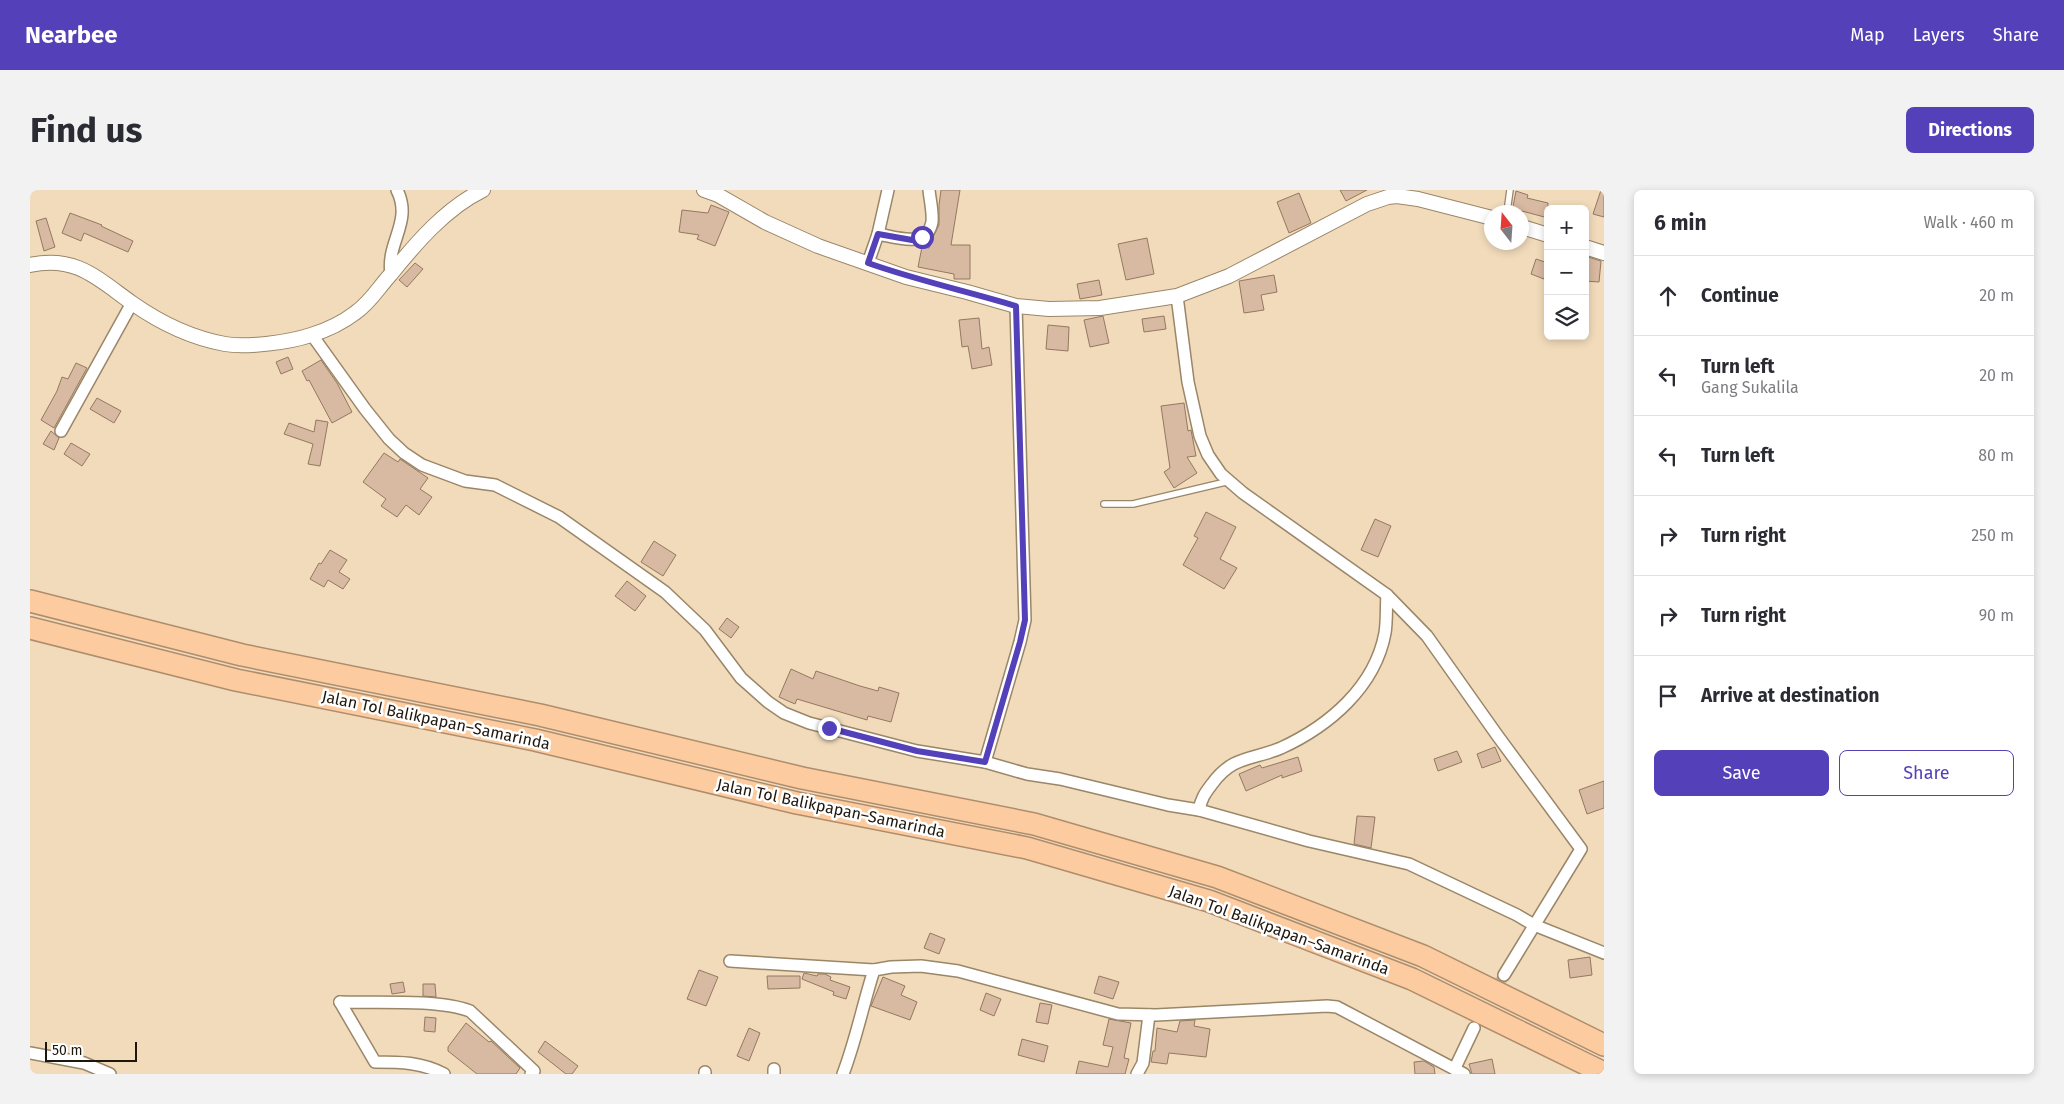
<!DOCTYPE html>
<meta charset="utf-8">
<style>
body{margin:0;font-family:"Fira Sans",sans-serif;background:#f2f2f3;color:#2b2b33}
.controls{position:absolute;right:15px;top:15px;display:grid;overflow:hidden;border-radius:8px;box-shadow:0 2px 8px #0003}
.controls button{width:45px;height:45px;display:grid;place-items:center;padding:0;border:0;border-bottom:1px solid #e1e1e2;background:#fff;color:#2b2b33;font:25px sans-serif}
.compass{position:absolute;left:1454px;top:15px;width:45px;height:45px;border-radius:50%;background:#fff;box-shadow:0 2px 8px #0003;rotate:343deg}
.scale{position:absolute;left:15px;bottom:12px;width:92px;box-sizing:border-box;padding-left:5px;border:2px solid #1f170c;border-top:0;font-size:14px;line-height:18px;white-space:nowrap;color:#1f170c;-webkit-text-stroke:4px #fff;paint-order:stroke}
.stop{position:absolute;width:15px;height:15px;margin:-11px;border:4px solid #5440b8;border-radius:50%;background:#fff}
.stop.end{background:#5440b8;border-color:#fff;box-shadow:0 1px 5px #0008}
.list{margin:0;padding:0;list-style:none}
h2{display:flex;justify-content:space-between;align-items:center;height:65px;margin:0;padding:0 20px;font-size:21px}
h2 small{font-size:16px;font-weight:400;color:#7c7c81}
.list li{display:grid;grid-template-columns:32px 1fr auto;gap:15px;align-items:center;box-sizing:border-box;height:80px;padding:0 20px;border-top:1px solid #e1e1e2}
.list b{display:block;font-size:19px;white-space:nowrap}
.list p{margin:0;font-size:16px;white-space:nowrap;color:#7c7c81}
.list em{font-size:16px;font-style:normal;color:#7c7c81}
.actions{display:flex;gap:10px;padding:15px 20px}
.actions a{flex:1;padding:11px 0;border:1px solid #5440b8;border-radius:8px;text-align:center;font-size:18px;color:#5440b8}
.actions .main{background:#5440b8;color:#fff}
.icon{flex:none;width:28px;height:28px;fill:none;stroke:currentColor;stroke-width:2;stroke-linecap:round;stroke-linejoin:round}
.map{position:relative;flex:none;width:1574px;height:884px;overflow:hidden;border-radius:8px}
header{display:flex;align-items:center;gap:30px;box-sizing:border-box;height:70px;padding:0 25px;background:#5440b8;color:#fff}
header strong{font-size:24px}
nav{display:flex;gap:28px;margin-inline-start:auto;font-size:18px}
.intro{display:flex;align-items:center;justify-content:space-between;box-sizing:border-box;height:120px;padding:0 30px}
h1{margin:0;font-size:35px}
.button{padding:12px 22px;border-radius:8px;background:#5440b8;color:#fff;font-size:18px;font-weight:700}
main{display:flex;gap:30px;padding:0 30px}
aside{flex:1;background:#fff;border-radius:8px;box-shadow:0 2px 8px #0003}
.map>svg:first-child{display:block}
.building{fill:#d8b9a1;stroke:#957861}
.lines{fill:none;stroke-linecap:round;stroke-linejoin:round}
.minor-tunnel{stroke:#c7b498;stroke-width:11;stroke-dasharray:11 5.5;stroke-linecap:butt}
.service-casing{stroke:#9a8668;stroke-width:8}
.minor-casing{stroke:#9a8668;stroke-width:14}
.tertiary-casing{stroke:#9a8668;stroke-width:16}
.motorway-casing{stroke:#af8d6c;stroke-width:24}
.service{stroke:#fff;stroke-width:5.5}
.minor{stroke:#fff;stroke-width:11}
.tertiary{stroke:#fff;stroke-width:14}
.motorway{stroke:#fccca0;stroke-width:21}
.route{stroke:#5440b8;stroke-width:6}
.labels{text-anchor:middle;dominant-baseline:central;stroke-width:5;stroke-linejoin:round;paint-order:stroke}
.street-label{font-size:16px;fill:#1f170c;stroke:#fff}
</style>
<header>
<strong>Nearbee</strong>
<nav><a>Map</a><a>Layers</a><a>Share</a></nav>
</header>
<div class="intro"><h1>Find us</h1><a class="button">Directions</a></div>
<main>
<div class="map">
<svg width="1574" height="884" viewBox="0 0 1574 884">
<rect width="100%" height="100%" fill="#f1dbbb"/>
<g class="building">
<polygon points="911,0 930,0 921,55 940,55 940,89 924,89 924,84 888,77 892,57 899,58 902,49 909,35 909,15"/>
<polygon points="1310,0 1337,0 1316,11"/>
<polygon points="1571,0 1574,0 1574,27 1563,24"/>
<polygon points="1486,1 1498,5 1497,8 1518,13 1518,28 1492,21 1492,22 1482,22"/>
<polygon points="1269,3 1281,33 1259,43 1247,12"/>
<polygon points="681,15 699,22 685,56 667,49 669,45 649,42 652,20 678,23"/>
<polygon points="40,23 72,35 71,36 103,51 98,62 54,43 51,51 32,43"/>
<polygon points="16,28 25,57 14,61 6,31"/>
<polygon points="1117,48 1124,84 1096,90 1088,54"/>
<polygon points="1555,66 1571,71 1569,92 1555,91"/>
<polygon points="1506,69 1518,73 1514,89 1501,84"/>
<polygon points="385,73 393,79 377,97 369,90"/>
<polygon points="1244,85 1247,102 1231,105 1234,120 1214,123 1209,91"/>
<polygon points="1069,90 1072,105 1050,109 1047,94"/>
<polygon points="1073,126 1079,153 1060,157 1054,130"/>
<polygon points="1134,126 1136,139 1114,142 1112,129"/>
<polygon points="949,128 952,159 959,157 962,175 942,179 938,156 932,157 929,130"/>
<polygon points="1018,135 1039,137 1038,161 1016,159"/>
<polygon points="258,167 263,179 251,184 246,172"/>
<polygon points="291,170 307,193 322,222 302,233 279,190 277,191 272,181"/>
<polygon points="46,173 57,178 24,238 11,230 27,201 32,187 38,189"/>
<polygon points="67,208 91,221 84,233 60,219"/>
<polygon points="1154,213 1158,241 1161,240 1166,266 1157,267 1167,283 1144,298 1134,282 1140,278 1131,216"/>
<polygon points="286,230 298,232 290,276 278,274 283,254 254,244 259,233 284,242"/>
<polygon points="21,241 29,248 24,260 13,254"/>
<polygon points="41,253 60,264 52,276 34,264"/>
<polygon points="354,263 368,272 370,269 398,288 390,299 402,307 389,325 376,315 367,327 351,316 356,309 333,292"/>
<polygon points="1176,322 1206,337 1190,369 1207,378 1194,399 1153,375 1168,348 1164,346"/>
<polygon points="1345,329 1361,336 1348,367 1331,360"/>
<polygon points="624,351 646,365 633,386 611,372"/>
<polygon points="300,360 317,370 309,382 320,389 313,399 298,390 294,397 280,389 289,373 291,374"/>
<polygon points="597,391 616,406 605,421 585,406"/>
<polygon points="697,428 709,437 701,448 689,439"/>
<polygon points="761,479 783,489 786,481 830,496 848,501 849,497 869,503 861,532 838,526 837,530 767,509 765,514 749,507"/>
<polygon points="1465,557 1471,571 1452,578 1447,564"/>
<polygon points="1427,561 1432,572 1408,581 1404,569"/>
<polygon points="1268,567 1272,581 1252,588 1252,585 1216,601 1209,584 1230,575 1232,578"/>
<polygon points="1574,591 1574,618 1557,624 1549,600"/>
<polygon points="1327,626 1345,627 1341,658 1324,654"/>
<polygon points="900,743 915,749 909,764 894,758"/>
<polygon points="1560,767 1562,785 1540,788 1538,770"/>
<polygon points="669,780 688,787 676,816 657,809"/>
<polygon points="774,783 787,786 788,784 795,784 801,787 800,790 820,797 816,809 803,805 804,802 772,789"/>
<polygon points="737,786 770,786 770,798 738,799"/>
<polygon points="1069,786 1089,792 1083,809 1064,803"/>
<polygon points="853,787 875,796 871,805 887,812 880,830 841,816"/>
<polygon points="373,792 375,802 362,804 360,794"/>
<polygon points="393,794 405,794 406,807 393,806"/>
<polygon points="956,803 971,809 964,826 950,820"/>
<polygon points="1010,813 1022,815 1018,834 1006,832"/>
<polygon points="395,827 406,828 405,842 394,841"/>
<polygon points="1079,829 1101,833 1094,868 1099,869 1095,884 1046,884 1049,871 1078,877 1083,857 1073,855"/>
<polygon points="1165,830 1164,836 1180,839 1176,867 1139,863 1137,874 1121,872 1123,861 1125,861 1127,838 1147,842 1150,831"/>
<polygon points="436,833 459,852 461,851 490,878 486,884 447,884 418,861 418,857"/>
<polygon points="719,838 730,843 719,871 707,866"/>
<polygon points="992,849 1018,856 1014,872 988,865"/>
<polygon points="515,851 548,876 542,884 536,884 508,862"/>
<polygon points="1462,869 1465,884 1442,884 1439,874"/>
<polygon points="1394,871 1404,877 1405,884 1385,884 1384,872"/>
</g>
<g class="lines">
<polyline class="minor-tunnel" points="1444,838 1474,785"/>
<defs>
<g id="service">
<polyline points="1477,22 1480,0"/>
<polyline points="1074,314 1103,314 1200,291"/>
</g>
<g id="minor">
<path d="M848 44C866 47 897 59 902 32 903 22 900 10 899 0"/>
<polyline points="838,73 848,44 858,0"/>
<path d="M361 84C356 52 383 32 367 0"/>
<polyline points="1147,106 1158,192 1170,246 1178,265 1191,284 1213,303 1357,405 1397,446 1467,545 1551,659 1474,785"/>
<path d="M282 145 335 219 359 249 374 263 392 275 435 291 465 295 529 327 635 402 675 440 711 488 738 512 754 523 779 533 887 561 955 572 997 584 1030 589 1138 615 1169 620C1171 609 1175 603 1182 594 1203 565 1223 570 1251 558 1299 536 1345 497 1355 443 1357 431 1356 417 1357 405"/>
<polyline points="31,241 102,113"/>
<polyline points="955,572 990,452 995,430 986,116"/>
<polyline points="1169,620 1279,651 1379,674 1487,725 1504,735 1574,763"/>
<polyline points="700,771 844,780"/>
<path d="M310 812C345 813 408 809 440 821L504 881 501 884"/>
<path d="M310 812 345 872C370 872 391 872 414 884"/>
<polyline points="0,863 54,873 80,884"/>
<polyline points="1425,878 1444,838"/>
<polyline points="675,884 675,882"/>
<polyline points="744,884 744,879"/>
<path d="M813 884C826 850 833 814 844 780L861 777 891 776 928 781 1088 824 1126 825 1297 816 1307 817 1434 884"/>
<polyline points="1107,884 1113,873 1119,825"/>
</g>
<g id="tertiary">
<polyline points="674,0 688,5 735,32 788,56 876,87 937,102 986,116 1019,119 1070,118 1147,106 1199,86 1337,14 1358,7 1367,6 1388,9 1462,28"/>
<polyline points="1492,37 1518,45"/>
<polyline points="1555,57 1574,63"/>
<path d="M0 75C46 65 68 89 102 113 129 132 162 148 195 154 217 158 260 152 281 145 297 140 312 133 325 123 340 113 349 97 361 84 386 53 416 18 453 0"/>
</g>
<g id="motorway">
<polyline points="0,411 212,465 510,525 772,588 1004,634 1187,687 1393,766 1574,855"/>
<polyline points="0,438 206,490 505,550 767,613 997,658 1179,711 1382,789 1574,883"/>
</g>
</defs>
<use href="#service" class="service-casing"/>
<use href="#minor" class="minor-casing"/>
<use href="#tertiary" class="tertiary-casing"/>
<use href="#motorway" class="motorway-casing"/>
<use href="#service" class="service"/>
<use href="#minor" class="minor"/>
<use href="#tertiary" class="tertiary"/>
<use href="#motorway" class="motorway"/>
</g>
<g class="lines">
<path class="route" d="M799 538 887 561 955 572 990 452 995 430 986 116C936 101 886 90 838 73L848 44 882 50 892 47"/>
</g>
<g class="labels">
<g class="street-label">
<text transform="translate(406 530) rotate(12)">Jalan Tol Balikpapan–Samarinda</text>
<text transform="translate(801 618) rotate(12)">Jalan Tol Balikpapan–Samarinda</text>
<text transform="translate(1249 740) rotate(20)">Jalan Tol Balikpapan–Samarinda</text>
</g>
</g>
</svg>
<div class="controls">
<button>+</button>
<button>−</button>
<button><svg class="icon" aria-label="layers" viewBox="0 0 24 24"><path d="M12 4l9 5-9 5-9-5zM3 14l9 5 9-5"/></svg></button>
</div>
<svg class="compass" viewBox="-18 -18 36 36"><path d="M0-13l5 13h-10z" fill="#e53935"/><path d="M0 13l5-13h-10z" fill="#7c7c81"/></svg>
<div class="scale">50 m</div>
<div class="stop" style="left:892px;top:47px"></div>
<div class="stop end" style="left:799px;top:538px"></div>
</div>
<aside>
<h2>6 min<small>Walk · 460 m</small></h2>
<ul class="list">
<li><svg class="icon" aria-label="ahead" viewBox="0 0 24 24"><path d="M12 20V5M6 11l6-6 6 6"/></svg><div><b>Continue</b></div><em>20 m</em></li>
<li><svg class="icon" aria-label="left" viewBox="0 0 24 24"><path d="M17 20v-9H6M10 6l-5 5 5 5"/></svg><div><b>Turn left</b><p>Gang Sukalila</p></div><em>20 m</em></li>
<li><svg class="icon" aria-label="left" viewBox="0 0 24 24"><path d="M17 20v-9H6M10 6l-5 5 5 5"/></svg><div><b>Turn left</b></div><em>80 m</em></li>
<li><svg class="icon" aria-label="right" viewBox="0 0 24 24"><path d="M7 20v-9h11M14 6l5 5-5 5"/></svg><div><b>Turn right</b></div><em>250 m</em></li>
<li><svg class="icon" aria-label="right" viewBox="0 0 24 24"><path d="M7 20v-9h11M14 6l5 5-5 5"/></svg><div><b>Turn right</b></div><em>90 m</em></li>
<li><svg class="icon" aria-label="arrive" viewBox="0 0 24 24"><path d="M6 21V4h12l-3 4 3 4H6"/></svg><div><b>Arrive at destination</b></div></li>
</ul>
<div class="actions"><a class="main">Save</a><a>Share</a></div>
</aside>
</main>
